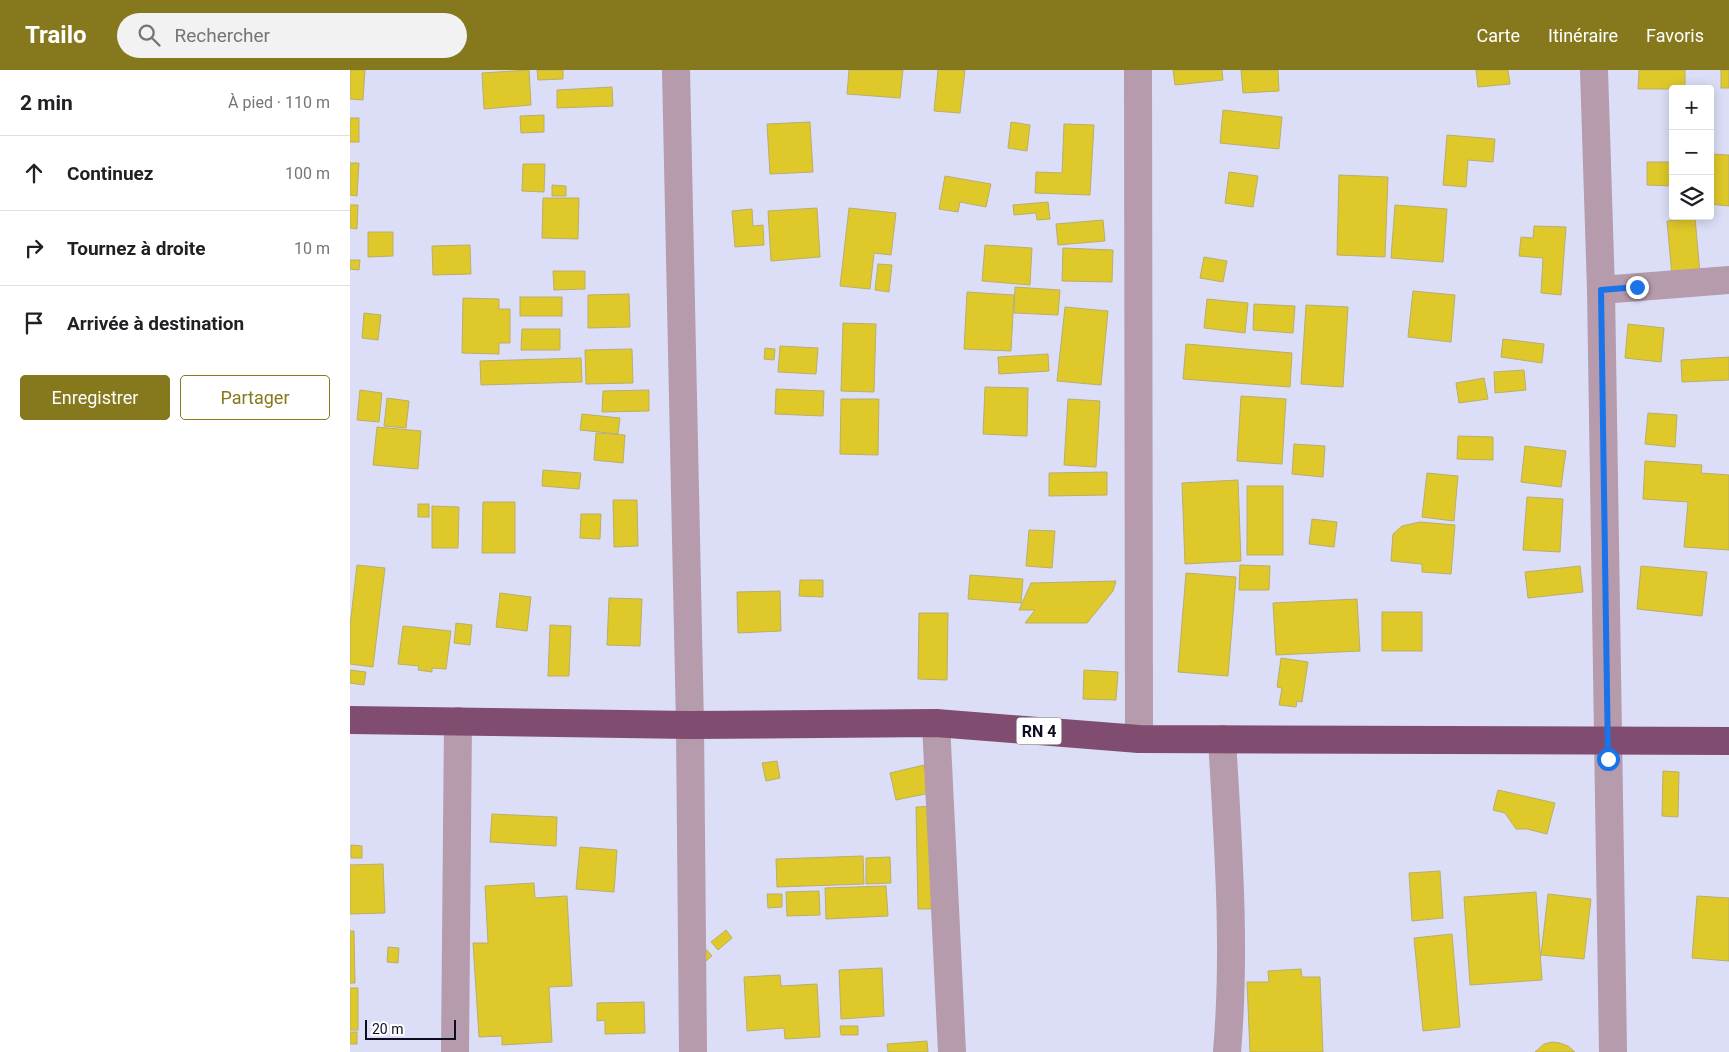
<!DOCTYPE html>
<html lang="fr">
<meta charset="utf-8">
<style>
body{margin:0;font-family:Roboto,sans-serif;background:#f2f2f2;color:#202124}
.controls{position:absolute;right:15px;top:15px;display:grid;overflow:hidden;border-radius:5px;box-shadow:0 2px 12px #0003}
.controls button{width:45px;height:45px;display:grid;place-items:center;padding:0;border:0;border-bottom:1px solid #e0e0e0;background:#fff;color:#202124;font:25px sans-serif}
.scale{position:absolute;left:15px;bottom:12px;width:91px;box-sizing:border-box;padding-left:5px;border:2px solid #0d0d22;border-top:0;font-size:14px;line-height:18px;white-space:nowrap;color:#0d0d22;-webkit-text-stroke:4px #fff;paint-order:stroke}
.stop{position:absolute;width:15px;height:15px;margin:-11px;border:4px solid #1a73e8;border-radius:50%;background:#fff}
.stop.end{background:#1a73e8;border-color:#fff;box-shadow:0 1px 5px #0008}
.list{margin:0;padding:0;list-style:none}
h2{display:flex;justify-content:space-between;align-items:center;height:65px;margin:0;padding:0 20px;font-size:21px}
h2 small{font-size:16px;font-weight:400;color:#757577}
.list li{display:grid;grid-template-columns:32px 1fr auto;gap:15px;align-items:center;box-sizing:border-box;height:75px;padding:0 20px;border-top:1px solid #e0e0e0}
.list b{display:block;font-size:19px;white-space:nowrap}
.list em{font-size:16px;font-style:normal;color:#757577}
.actions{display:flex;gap:10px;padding:15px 20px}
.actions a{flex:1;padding:11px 0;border:1px solid #86781c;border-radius:5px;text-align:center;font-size:18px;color:#86781c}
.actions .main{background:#86781c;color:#fff}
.icon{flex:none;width:28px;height:28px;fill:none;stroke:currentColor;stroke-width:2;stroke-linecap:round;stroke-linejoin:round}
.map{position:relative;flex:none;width:1379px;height:982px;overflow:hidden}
header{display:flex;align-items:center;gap:30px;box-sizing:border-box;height:70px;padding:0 25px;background:#86781c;color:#fff}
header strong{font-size:24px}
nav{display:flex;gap:28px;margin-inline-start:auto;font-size:18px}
.search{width:350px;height:45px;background:#f2f2f2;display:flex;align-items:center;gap:12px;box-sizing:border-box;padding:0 18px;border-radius:28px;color:#757577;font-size:19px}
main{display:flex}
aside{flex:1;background:#fff}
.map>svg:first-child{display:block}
.building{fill:#dfc829;stroke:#b9ae6f}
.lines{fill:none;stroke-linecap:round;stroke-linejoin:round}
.minor{stroke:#b59bab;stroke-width:28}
.highway{stroke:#804c6f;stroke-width:28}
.route{stroke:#1a73e8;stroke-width:6}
.labels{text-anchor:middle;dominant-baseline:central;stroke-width:4.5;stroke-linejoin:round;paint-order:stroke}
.shield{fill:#fff;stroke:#565664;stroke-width:1}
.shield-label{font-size:16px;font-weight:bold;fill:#0d0d22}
</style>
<header>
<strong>Trailo</strong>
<div class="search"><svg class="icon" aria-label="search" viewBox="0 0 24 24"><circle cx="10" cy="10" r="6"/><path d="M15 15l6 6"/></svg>Rechercher</div>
<nav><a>Carte</a><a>Itinéraire</a><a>Favoris</a></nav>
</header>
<main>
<aside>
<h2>2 min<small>À pied · 110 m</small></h2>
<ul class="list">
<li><svg class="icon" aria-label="ahead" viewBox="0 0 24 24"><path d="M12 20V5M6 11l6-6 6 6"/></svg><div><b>Continuez</b></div><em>100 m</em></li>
<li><svg class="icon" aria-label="right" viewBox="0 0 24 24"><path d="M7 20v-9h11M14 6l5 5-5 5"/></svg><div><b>Tournez à droite</b></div><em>10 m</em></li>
<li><svg class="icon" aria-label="arrive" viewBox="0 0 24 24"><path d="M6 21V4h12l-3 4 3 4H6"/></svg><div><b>Arrivée à destination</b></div></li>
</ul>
<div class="actions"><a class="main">Enregistrer</a><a>Partager</a></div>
</aside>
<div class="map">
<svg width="1379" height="982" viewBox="0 0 1379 982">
<rect width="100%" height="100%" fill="#dbdef6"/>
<g class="building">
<polygon points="0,0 15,0 13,30 0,29"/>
<polygon points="179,0 181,35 134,39 132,3"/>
<polygon points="187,0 213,0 213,9 188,10"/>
<polygon points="499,0 553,0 550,28 497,24"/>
<polygon points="588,0 615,0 610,43 584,41"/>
<polygon points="823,0 872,0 873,10 825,15"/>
<polygon points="891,0 928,0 929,21 893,23"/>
<polygon points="1126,0 1158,0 1160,14 1128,17"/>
<polygon points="1289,0 1335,0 1335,19 1288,19"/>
<rect x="1371" y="0" width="8" height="18"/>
<polygon points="262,17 263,36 207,38 207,20"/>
<polygon points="873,40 932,47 929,79 870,73"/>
<polygon points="194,45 194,62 171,63 170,46"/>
<rect x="0" y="48" width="9" height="24"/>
<polygon points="460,52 463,102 420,104 417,54"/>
<polygon points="661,52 680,55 677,81 658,78"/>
<polygon points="714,54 744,55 740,125 685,123 686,102 712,103"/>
<polygon points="1097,65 1145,69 1143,92 1118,90 1116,117 1093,115"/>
<polygon points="1360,84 1379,85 1379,136 1360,134"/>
<polygon points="1297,92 1323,92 1323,116 1297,115"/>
<polygon points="0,93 9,93 7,126 0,125"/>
<polygon points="173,94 195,94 194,122 172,121"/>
<polygon points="879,102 908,106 903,137 875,133"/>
<polygon points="989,105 1038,107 1035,187 987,185"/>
<polygon points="595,106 641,114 636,137 610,132 608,142 589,139"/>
<polygon points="202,115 216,116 216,126 202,126"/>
<polygon points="193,128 229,128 228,169 192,168"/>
<polygon points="698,132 700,149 687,150 686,143 664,145 663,135"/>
<polygon points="0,135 8,135 7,159 0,158"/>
<polygon points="1045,135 1097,139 1093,192 1041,188"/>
<polygon points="467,138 470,187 421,191 418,141"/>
<polygon points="499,138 546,143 541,185 524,183 520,219 490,216"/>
<polygon points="402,139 403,156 413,155 414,175 385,177 382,141"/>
<polygon points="1345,148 1350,203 1322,206 1317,151"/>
<polygon points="753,150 755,171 708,175 706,154"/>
<polygon points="1184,156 1216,157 1211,225 1191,223 1193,188 1169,186 1171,167 1183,168"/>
<polygon points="18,162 43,162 43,186 18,187"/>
<polygon points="120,175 121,204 83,205 82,176"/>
<polygon points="635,175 682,178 680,215 632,211"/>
<polygon points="713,178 763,180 762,212 712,211"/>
<polygon points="854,187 877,191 873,212 850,208"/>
<polygon points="0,190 10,190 9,200 0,199"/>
<polygon points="528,194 542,195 539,222 525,220"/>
<polygon points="203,201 235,201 235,219 204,220"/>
<polygon points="665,217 710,220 708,245 664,243"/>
<polygon points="1063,221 1105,225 1101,272 1058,267"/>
<polygon points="617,222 664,225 661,281 614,279"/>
<polygon points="279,224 280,257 238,258 238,225"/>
<rect x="170" y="227" width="42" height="19"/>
<polygon points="113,228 149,229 149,239 160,239 160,273 149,273 149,284 112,283"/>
<polygon points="857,229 898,233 895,263 854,258"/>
<polygon points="904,234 945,236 943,263 903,260"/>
<polygon points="956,235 998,237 993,317 951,314"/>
<polygon points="715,237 758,241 751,315 707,311"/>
<polygon points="14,243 31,245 28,270 12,268"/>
<polygon points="493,253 526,254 524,322 491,321"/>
<polygon points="1278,254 1314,258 1311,292 1275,288"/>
<polygon points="172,259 210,259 210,280 171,280"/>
<polygon points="1153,269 1194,274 1192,293 1151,287"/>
<polygon points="836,274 942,283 940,317 833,309"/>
<polygon points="430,276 468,278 466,304 428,302"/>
<polygon points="415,278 425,279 424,290 414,289"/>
<polygon points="282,279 283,313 236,314 235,280"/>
<polygon points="698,284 699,301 649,304 648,287"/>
<polygon points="1379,287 1379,310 1332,312 1331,290"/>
<polygon points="231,288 232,312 131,315 130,291"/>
<polygon points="1174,300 1176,320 1145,323 1144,302"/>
<polygon points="1134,308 1138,329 1109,333 1106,313"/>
<polygon points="635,317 678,318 677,366 633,364"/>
<polygon points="426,319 474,321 473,346 425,344"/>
<polygon points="10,320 32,323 29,352 7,350"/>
<polygon points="299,320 299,341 252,342 253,321"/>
<polygon points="891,326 936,329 932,394 887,391"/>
<polygon points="37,328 59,331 56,358 34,356"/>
<polygon points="491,329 529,329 528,385 490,384"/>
<polygon points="718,329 750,331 746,397 714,395"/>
<polygon points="1298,343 1327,345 1325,377 1295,374"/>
<polygon points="232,344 270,348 268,364 230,360"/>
<polygon points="27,357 71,361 68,399 23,395"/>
<polygon points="246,363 275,365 273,393 244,390"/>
<polygon points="1108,366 1143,367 1143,390 1107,389"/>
<polygon points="944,374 975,376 973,407 942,404"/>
<polygon points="1175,376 1216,381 1211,417 1171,412"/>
<polygon points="1295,391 1352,395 1351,403 1379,405 1379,480 1334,477 1338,432 1293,429"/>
<polygon points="193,400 231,403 229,419 192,416"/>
<polygon points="757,402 757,425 699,426 699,403"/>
<polygon points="1077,403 1108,406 1104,451 1072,447"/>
<polygon points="888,410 891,491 835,494 832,413"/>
<rect x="897" y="416" width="36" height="69"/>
<polygon points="1177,427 1213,429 1210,482 1173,480"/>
<polygon points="263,430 287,430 288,476 264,477"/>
<polygon points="133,432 165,432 165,483 132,483"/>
<rect x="68" y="434" width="11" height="13"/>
<polygon points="82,436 109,437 108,478 82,478"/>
<polygon points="231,444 251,444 250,469 230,468"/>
<polygon points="962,449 987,452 984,477 959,474"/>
<polygon points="1070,452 1105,455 1101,504 1072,502 1072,494 1041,491 1043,464 1052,456"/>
<polygon points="679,460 705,461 702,498 676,496"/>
<polygon points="7,495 35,498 23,597 0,594 0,556"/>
<polygon points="890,495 920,496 919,520 889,520"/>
<polygon points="1230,496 1233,522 1178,528 1175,502"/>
<polygon points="1291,496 1357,502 1352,546 1287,539"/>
<polygon points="836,503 886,507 878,606 828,602"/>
<polygon points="620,505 673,509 671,533 618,529"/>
<polygon points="450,510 473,510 473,527 449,526"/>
<polygon points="766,511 763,521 737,553 675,553 685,540 669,540 681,513"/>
<polygon points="430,521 431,561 388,563 387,522"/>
<polygon points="150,523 181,527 177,561 146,557"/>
<polygon points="259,528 292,529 290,576 257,575"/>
<polygon points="1007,529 1010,581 926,585 923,533"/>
<rect x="1032" y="542" width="40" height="39"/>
<polygon points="569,543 598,543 597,610 568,609"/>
<polygon points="106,553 122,555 120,575 104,573"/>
<polygon points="200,555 221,556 219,606 198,606"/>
<polygon points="53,556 101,561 96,599 82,598 82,602 68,600 69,596 48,594"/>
<polygon points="931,588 958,592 952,632 947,631 946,637 929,635 932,618 927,617"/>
<polygon points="0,600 16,602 14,615 0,613"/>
<polygon points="734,600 768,602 766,630 733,629"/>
<polygon points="427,691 430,708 416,711 412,693"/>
<polygon points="574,695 580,723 546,730 540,703"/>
<polygon points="1313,701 1329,702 1328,747 1312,746"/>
<polygon points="1148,720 1205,733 1197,764 1177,759 1166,759 1155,743 1143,740"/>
<polygon points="585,736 587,839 568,839 566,737"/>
<polygon points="142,744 207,747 206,776 140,772"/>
<polygon points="1,775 12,776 12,788 1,788"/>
<polygon points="230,777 267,780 264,822 226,819"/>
<polygon points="513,786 514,814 427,817 426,789"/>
<polygon points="540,787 541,813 516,814 516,788"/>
<polygon points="33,794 35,843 0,844 0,795"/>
<polygon points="1090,801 1093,848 1062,851 1059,803"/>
<polygon points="184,813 185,828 217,826 222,916 199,917 202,972 152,975 152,966 129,967 123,873 138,873 135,816"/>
<polygon points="536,816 538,846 476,849 475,818"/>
<polygon points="469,821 470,845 437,846 436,822"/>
<polygon points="1186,822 1192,910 1120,915 1114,827"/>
<polygon points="417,824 432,824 432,837 418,838"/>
<polygon points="1198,824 1241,829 1234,889 1191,885"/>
<polygon points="1347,826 1379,828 1379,891 1342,888"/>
<polygon points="376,860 382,868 368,880 361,872"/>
<polygon points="0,861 4,861 5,913 0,913"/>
<polygon points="1102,864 1110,957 1073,961 1064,868"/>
<polygon points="38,877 49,878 48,893 37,892"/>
<polygon points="356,879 362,886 356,891 350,884"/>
<polygon points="532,898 534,946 491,949 489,900"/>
<polygon points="951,899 952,907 970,907 973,982 900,982 897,912 919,912 918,901"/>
<polygon points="430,905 431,916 467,914 470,967 435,969 434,958 397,961 394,907"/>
<rect x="0" y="918" width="8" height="42"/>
<polygon points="294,932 295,963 255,964 255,950 247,951 247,933"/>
<polygon points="490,956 508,956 508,965 491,965"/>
<rect x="0" y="962" width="7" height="12"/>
<polygon points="577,971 578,982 538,982 537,974"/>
<polygon points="1202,972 1210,973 1218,976 1225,982 1185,982 1194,974"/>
</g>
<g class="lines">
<g class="minor">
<polyline points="326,0 340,655 343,982"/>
<polyline points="788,0 789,669"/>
<polyline points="1244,0 1251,220 1263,982"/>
<polyline points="1251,220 1379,210"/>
<polyline points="586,653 602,982"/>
<path d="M872 669C878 773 886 878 877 982"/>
<polyline points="105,982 108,651"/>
</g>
<polyline class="highway" points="0,650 340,655 586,653 789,669 1379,671"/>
</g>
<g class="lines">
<polyline class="route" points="1258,689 1251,220 1287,217"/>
</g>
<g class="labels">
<rect class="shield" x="666.5" y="647.5" width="45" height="27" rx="4"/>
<g class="shield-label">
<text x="689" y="661">RN 4</text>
</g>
</g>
</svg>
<div class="controls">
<button>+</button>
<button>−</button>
<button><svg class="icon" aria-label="layers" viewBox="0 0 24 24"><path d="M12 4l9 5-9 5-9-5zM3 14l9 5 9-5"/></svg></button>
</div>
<div class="scale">20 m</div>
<div class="stop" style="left:1258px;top:689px"></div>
<div class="stop end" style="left:1287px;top:217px"></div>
</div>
</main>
